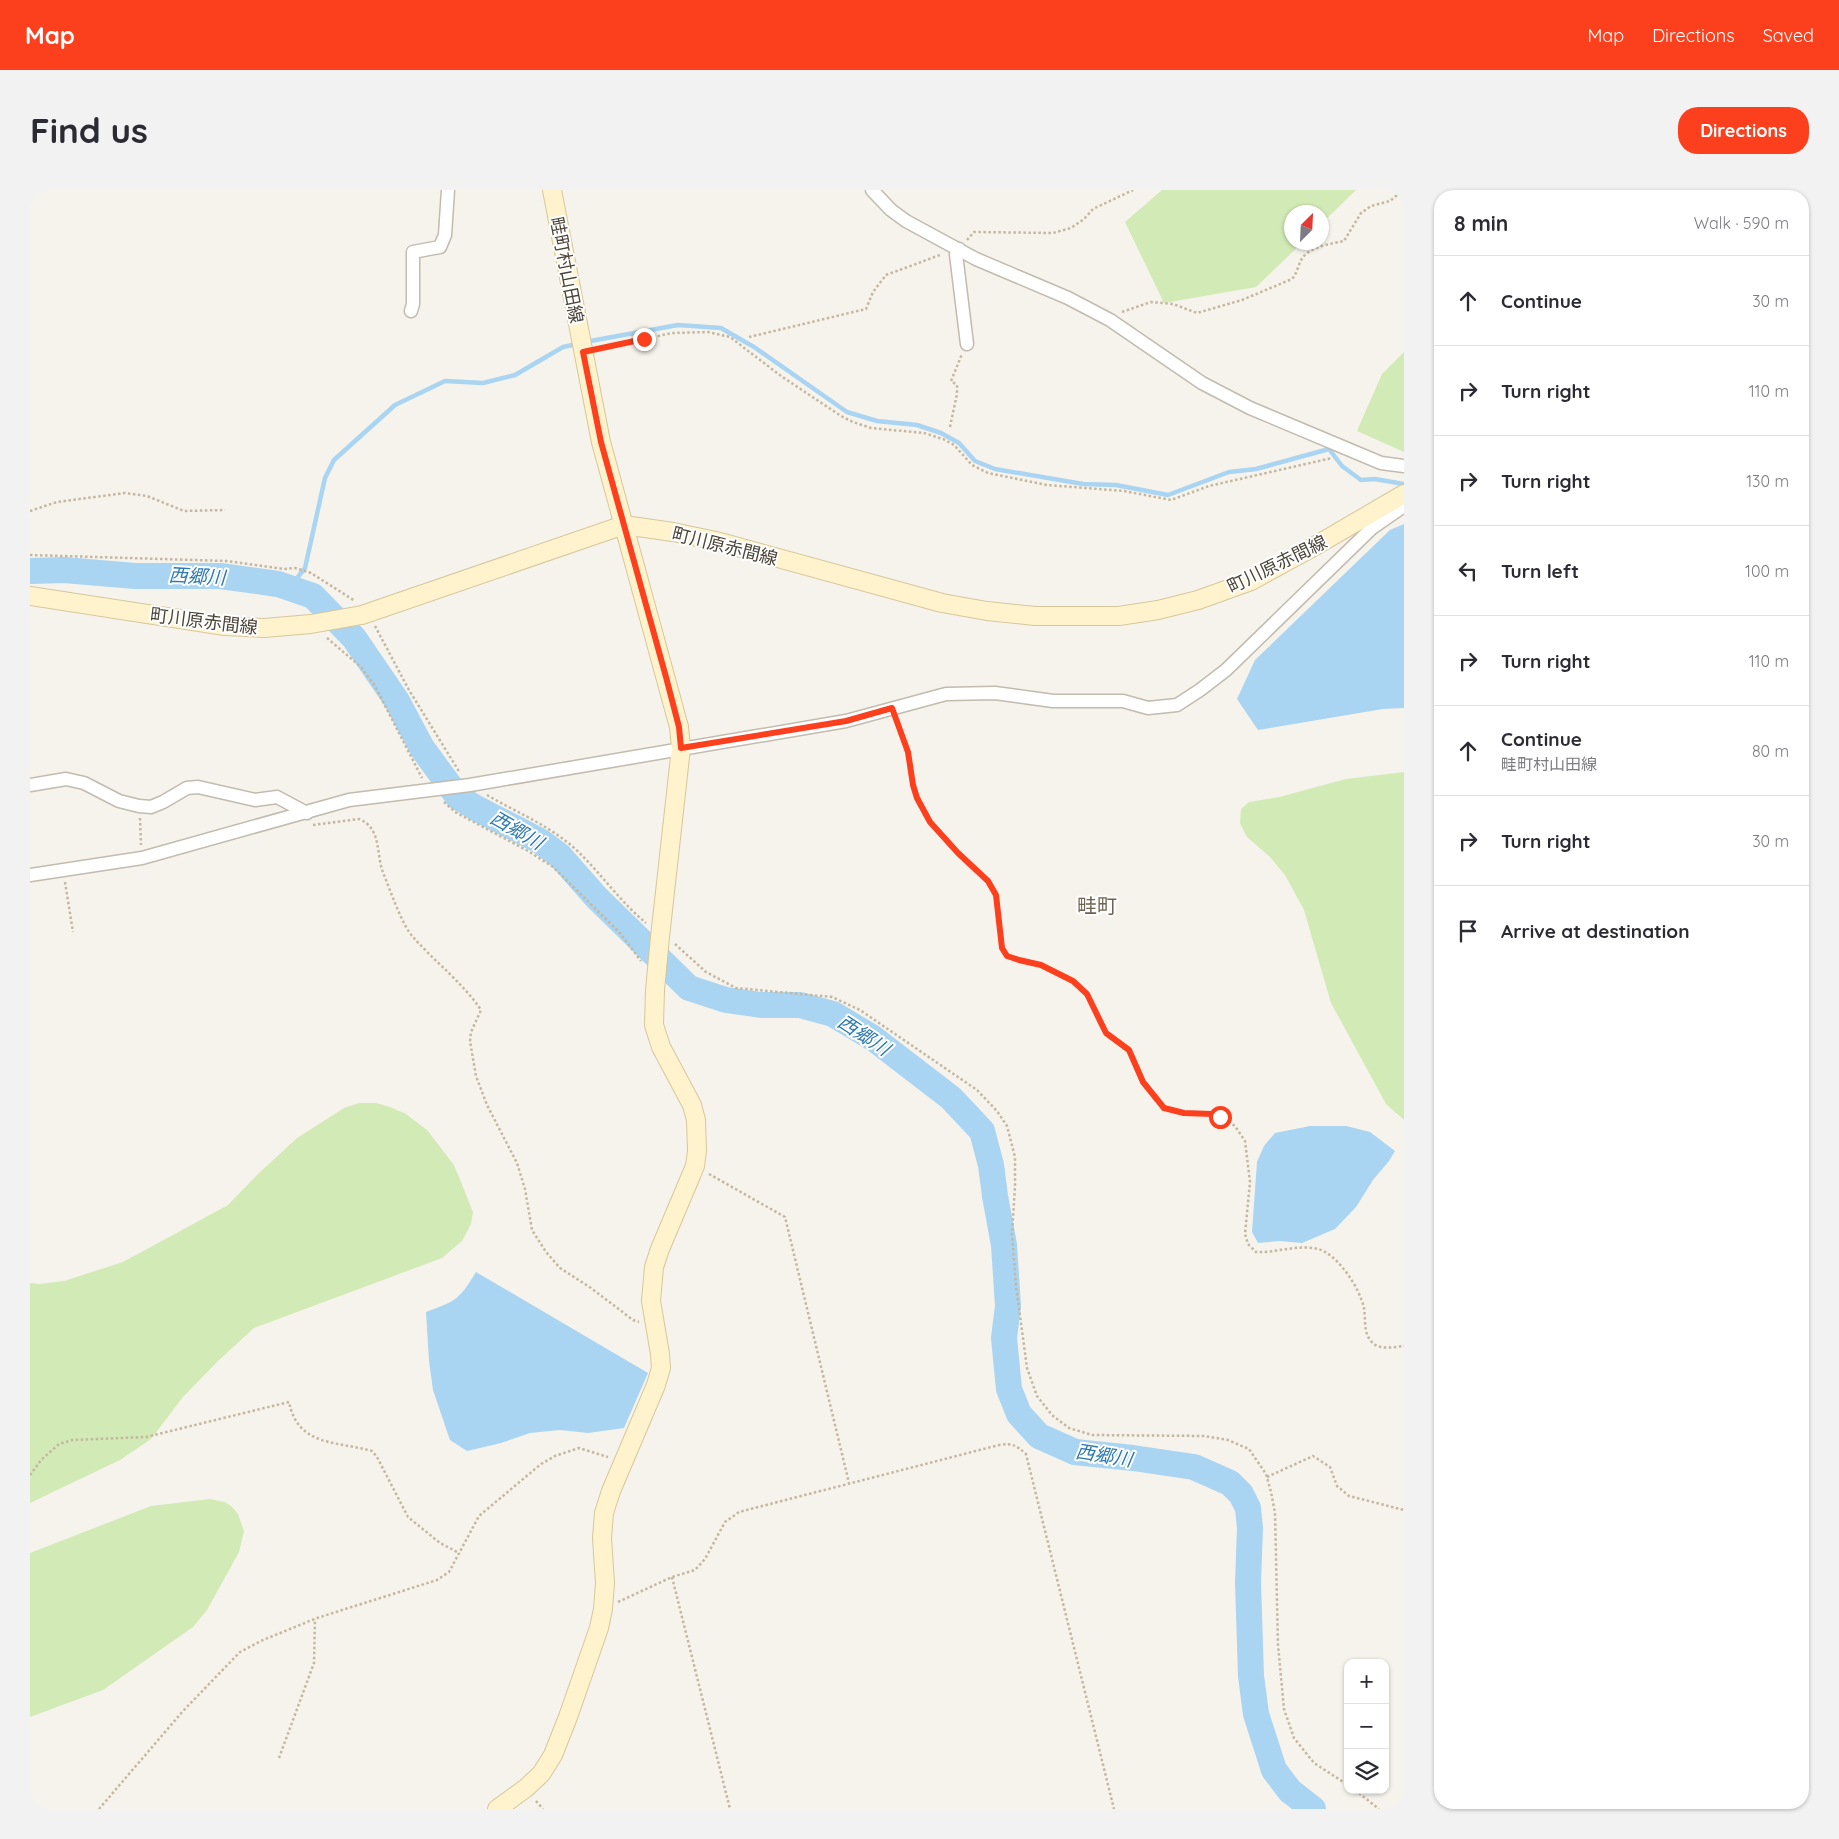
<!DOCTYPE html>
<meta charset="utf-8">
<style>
body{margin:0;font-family:Quicksand,"Noto Sans JP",sans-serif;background:#f2f2f3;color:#2b2b33}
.controls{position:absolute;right:15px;bottom:15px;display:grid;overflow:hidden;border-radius:10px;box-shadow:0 1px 4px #0004}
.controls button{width:45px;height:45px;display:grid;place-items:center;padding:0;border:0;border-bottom:1px solid #e1e1e2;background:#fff;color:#2b2b33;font:25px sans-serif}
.compass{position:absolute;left:1254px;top:15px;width:45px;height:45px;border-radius:50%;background:#fff;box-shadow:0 1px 4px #0004;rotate:24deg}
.stop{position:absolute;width:15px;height:15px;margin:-11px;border:4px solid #fc3f1d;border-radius:50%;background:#fff}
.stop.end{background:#fc3f1d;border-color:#fff;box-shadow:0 1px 5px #0008}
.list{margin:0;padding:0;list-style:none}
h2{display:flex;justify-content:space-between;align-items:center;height:65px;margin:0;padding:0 20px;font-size:21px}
h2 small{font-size:16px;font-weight:400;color:#7c7c81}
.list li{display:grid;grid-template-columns:32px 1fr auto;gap:15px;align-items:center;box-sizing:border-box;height:90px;padding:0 20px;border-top:1px solid #e1e1e2}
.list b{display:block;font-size:19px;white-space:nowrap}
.list p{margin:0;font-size:16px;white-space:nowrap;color:#7c7c81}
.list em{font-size:16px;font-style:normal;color:#7c7c81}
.icon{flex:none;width:28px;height:28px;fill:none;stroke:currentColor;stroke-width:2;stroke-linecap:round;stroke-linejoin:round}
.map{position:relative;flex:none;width:1374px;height:1619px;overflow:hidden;border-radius:20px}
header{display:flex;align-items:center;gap:30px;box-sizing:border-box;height:70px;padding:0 25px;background:#fc3f1d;color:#fff}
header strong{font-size:24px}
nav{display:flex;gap:28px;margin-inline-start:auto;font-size:18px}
.intro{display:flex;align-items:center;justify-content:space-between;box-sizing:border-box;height:120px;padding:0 30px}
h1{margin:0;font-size:35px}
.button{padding:12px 22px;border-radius:20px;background:#fc3f1d;color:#fff;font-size:18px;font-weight:700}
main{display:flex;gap:30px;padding:0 30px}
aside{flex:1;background:#fff;border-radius:20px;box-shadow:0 1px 4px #0004}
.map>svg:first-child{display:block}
.green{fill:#d2eab5}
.water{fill:#a9d4f2}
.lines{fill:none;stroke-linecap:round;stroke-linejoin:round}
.stream{stroke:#a9d4f2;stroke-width:4.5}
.river{stroke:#a9d4f2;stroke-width:26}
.street-casing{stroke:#c2bbae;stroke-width:15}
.secondary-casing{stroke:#d6c79b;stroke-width:20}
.path{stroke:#c4b79f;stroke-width:2.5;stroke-dasharray:2.5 2.5;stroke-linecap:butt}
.street{stroke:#fff;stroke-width:12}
.secondary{stroke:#fff3cd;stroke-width:18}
.route{stroke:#fc3f1d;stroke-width:6}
.labels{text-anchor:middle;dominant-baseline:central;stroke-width:4;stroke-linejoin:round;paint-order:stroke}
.street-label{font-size:18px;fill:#4b4439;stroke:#fff}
.water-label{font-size:19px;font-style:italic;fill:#2e7ab2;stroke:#fff}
.quarter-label{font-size:20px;fill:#6e6250;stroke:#fff}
</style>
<header>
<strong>Map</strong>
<nav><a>Map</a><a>Directions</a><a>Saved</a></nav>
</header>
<div class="intro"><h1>Find us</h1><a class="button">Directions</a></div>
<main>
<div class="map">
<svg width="1374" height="1619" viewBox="0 0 1374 1619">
<rect width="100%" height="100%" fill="#f6f3ec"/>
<g class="green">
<polygon points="1132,0 1326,0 1292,33 1292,22 1262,22 1262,52 1272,53 1226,97 1134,113 1095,32"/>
<polygon points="1374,162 1374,262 1327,241 1352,184"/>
<polygon points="1374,582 1374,930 1356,914 1301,813 1274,720 1255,685 1240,667 1217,647 1210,633 1211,619 1219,612 1249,607 1316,589"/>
<polygon points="329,913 346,913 360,917 376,924 397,940 424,975 443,1022 441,1034 432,1051 412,1068 224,1138 187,1172 153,1207 121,1249 90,1270 0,1313 0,1093 9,1094 34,1091 93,1072 198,1015 228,984 267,948 314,918"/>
<polygon points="180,1309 195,1312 201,1316 208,1324 214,1341 209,1362 177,1420 163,1437 73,1500 0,1527 0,1363 121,1316"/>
</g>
<g class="water">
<polygon points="1374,334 1374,518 1353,519 1228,540 1207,509 1225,470 1360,340"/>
<polygon points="1280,936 1316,936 1340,942 1365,961 1359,971 1343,990 1326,1017 1305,1039 1272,1053 1249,1051 1228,1053 1222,1042 1227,972 1234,956 1245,943"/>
<path d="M446 1082 618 1183 594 1238 558 1243 530 1240 500 1243 471 1253 437 1261 420 1250 403 1200 399 1171 396 1122C426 1111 429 1110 446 1082Z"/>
</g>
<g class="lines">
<g class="stream">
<polyline points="555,152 648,135 691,138 724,157 817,222 847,231 887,235 911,243 929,253 945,271 965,279 1053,294 1086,295 1138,305 1199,282 1226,279 1299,259 1312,276 1331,290 1345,289 1374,294"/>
<polyline points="260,397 275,378 295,288 304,270 365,215 415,191 453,193 485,185 533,157 547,154"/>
</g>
<polyline class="river" points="0,381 34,380 105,386 190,386 248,394 283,406 324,448 367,511 392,558 428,607 446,618 510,651 530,666 566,707 659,798 696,810 731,815 770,815 803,824 843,848 921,908 952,941 961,975 965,1006 974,1055 978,1116 974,1148 979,1199 989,1224 1009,1246 1045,1262 1103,1268 1164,1277 1200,1293 1211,1304 1218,1318 1220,1338 1218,1392 1221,1486 1226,1524 1244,1580 1260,1601 1283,1619"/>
<defs>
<g id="street">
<polyline points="842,0 861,20 876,31 946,69 1038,108 1080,130 1172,193 1220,218 1351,273 1374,276"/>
<polyline points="929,59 926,64 937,154"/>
<polyline points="381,121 383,114 383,62 410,57 415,45 418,0"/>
<polyline points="0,595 36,589 54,593 89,611 109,616 121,617 133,612 157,598 168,597 225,610 247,607 277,623"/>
<polyline points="0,685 112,668 319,610 440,595 816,531 916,504 965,503 1023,511 1093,511 1118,518 1147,515 1170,500 1196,480 1342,338 1374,316"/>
</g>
<g id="secondary">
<polyline points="0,406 195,436 234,438 281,434 332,425 594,335 643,342 686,351 912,413 957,421 1005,426 1089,426 1128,420 1168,410 1221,391 1285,356 1374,304"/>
<polyline points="467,1619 496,1598 511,1584 523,1565 538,1527 569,1438 573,1419 575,1393 572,1348 574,1323 581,1301 626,1195 631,1178 630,1164 621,1111 624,1077 630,1059 660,988 665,976 667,961 666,930 662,915 631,857 624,835 625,800 630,747 651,558 649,537 571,252 522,0"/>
</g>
</defs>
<use href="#street" class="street-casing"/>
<use href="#secondary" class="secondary-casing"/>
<g class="path">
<polyline points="937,50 944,42 1023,43 1041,38 1054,29 1063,19 1103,0"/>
<path d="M1092 122 1121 112 1143 114 1167 123 1212 110 1262 89C1268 82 1268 74 1273 67 1282 56 1301 54 1314 51L1331 23 1341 16 1360 11 1373 0"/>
<polyline points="719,147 836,119 843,102 856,85 910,65"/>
<polyline points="569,159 642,143 678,142 700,147 751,186 811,226 823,232 841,238 894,243 913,249 924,255 942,275 958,283 1017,295 1094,301 1141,310 1179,296 1302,268"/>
<polyline points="920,237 927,204 927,195 921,191 932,164"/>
<polyline points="0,321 27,312 95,303 117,306 154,321 195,320"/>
<polyline points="0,365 197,371 254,379 265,378 281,383 325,411"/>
<polyline points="345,436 379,500 430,583"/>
<polyline points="297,448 331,477 345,496 392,588"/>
<path d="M866 532 878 562 883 595 900 632 928 663 958 691 966 705 972 758 977 765 989 770 1011 775 1043 791 1057 805 1077 843 1099 859 1113 892 1134 918 1154 923H1182L1190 927 1205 936 1215 951 1220 992 1215 1044 1218 1054 1226 1062C1246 1063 1268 1054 1288 1059 1308 1064 1330 1099 1334 1118 1336 1129 1333 1142 1341 1151 1348 1161 1364 1157 1374 1156"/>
<path d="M457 605C486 622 516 634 542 656 569 680 589 711 616 733"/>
<polyline points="414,612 425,622 498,661 523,677 590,743 611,771"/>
<polyline points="110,628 111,655"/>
<path d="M283 635 329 629C353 639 345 665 354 685 361 702 372 735 383 747 405 772 433 793 451 820L441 842 440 851 446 886 457 915 487 973 495 999 502 1040 516 1062 530 1078 561 1098 603 1130 609 1132"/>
<polyline points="35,692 43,742"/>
<polyline points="645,754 676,782 706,798 802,807 830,820 947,900 967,921 977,936 985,967 985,996 982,1044 986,1096 997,1178 1007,1206 1022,1225 1039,1238 1062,1245 1174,1246 1198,1250 1219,1259 1236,1284 1241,1302 1245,1323 1248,1455 1254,1519 1264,1548 1284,1573 1318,1595"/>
<polyline points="679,984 755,1027 819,1293"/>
<path d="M0 1285 11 1270 29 1254 42 1250 116 1247 259 1212C268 1257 307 1251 342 1261L347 1267 378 1327 410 1353 429 1363"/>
<polyline points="1237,1287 1283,1266 1300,1277 1307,1296 1319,1306 1374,1320"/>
<polyline points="642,1387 700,1619"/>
<path d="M588 1412 642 1387 665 1380 675 1369 695 1332 709 1322 969 1255C982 1253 986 1255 996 1264L1084 1619"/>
<polyline points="249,1568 284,1473 285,1429"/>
<polyline points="1325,1600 1349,1619"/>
<polyline points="506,1611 513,1619"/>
<polyline points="69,1619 153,1521 210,1462 233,1450 287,1428 407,1390 419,1382 449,1326 511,1274 525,1266 549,1258 578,1267"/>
</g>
<use href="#street" class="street"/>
<use href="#secondary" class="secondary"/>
</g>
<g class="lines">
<polyline class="route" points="614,149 553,162 571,252 636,487 649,537 651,558 816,531 862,518 878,562 883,595 887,608 900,632 928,663 958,691 966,705 972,758 977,766 989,770 1011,775 1043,791 1057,804 1076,843 1099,860 1113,892 1134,918 1154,923 1182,924 1190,927"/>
</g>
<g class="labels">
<g class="street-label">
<text transform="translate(537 80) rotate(79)">畦町村山田線</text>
<text transform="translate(695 356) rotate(14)">町川原赤間線</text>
<text transform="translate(1247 374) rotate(-26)">町川原赤間線</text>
<text transform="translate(174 431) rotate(7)">町川原赤間線</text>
</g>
<g class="water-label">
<text transform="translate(167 386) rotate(3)">西郷川</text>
<text transform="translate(487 640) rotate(30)">西郷川</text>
<text transform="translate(834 845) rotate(33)">西郷川</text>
<text transform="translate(1074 1265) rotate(9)">西郷川</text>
</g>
<g class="quarter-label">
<text x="1067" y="715">畦町</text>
</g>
</g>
</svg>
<div class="controls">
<button>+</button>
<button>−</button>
<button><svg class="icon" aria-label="layers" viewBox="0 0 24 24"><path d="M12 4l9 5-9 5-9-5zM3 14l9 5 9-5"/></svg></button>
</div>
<svg class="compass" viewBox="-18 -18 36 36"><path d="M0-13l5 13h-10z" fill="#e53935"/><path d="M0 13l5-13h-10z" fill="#7c7c81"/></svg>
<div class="stop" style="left:1190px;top:927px"></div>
<div class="stop end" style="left:614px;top:149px"></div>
</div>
<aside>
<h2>8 min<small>Walk · 590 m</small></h2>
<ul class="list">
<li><svg class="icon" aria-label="ahead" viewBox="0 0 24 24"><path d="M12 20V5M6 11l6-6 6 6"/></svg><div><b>Continue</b></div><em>30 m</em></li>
<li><svg class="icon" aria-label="right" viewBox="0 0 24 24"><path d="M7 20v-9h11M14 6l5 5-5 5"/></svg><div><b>Turn right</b></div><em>110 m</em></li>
<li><svg class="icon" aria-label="right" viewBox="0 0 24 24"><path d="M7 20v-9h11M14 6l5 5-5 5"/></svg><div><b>Turn right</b></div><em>130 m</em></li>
<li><svg class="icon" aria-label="left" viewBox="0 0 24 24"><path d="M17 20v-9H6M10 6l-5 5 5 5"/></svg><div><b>Turn left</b></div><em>100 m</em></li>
<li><svg class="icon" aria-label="right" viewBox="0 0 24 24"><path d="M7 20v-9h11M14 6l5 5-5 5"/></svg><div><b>Turn right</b></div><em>110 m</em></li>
<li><svg class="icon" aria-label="ahead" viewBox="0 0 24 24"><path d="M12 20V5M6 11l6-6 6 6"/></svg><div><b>Continue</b><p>畦町村山田線</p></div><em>80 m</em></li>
<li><svg class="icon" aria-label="right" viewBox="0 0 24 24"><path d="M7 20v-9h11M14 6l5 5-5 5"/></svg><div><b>Turn right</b></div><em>30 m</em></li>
<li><svg class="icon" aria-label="arrive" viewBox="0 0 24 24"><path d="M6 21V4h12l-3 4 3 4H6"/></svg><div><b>Arrive at destination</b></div></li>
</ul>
</aside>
</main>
